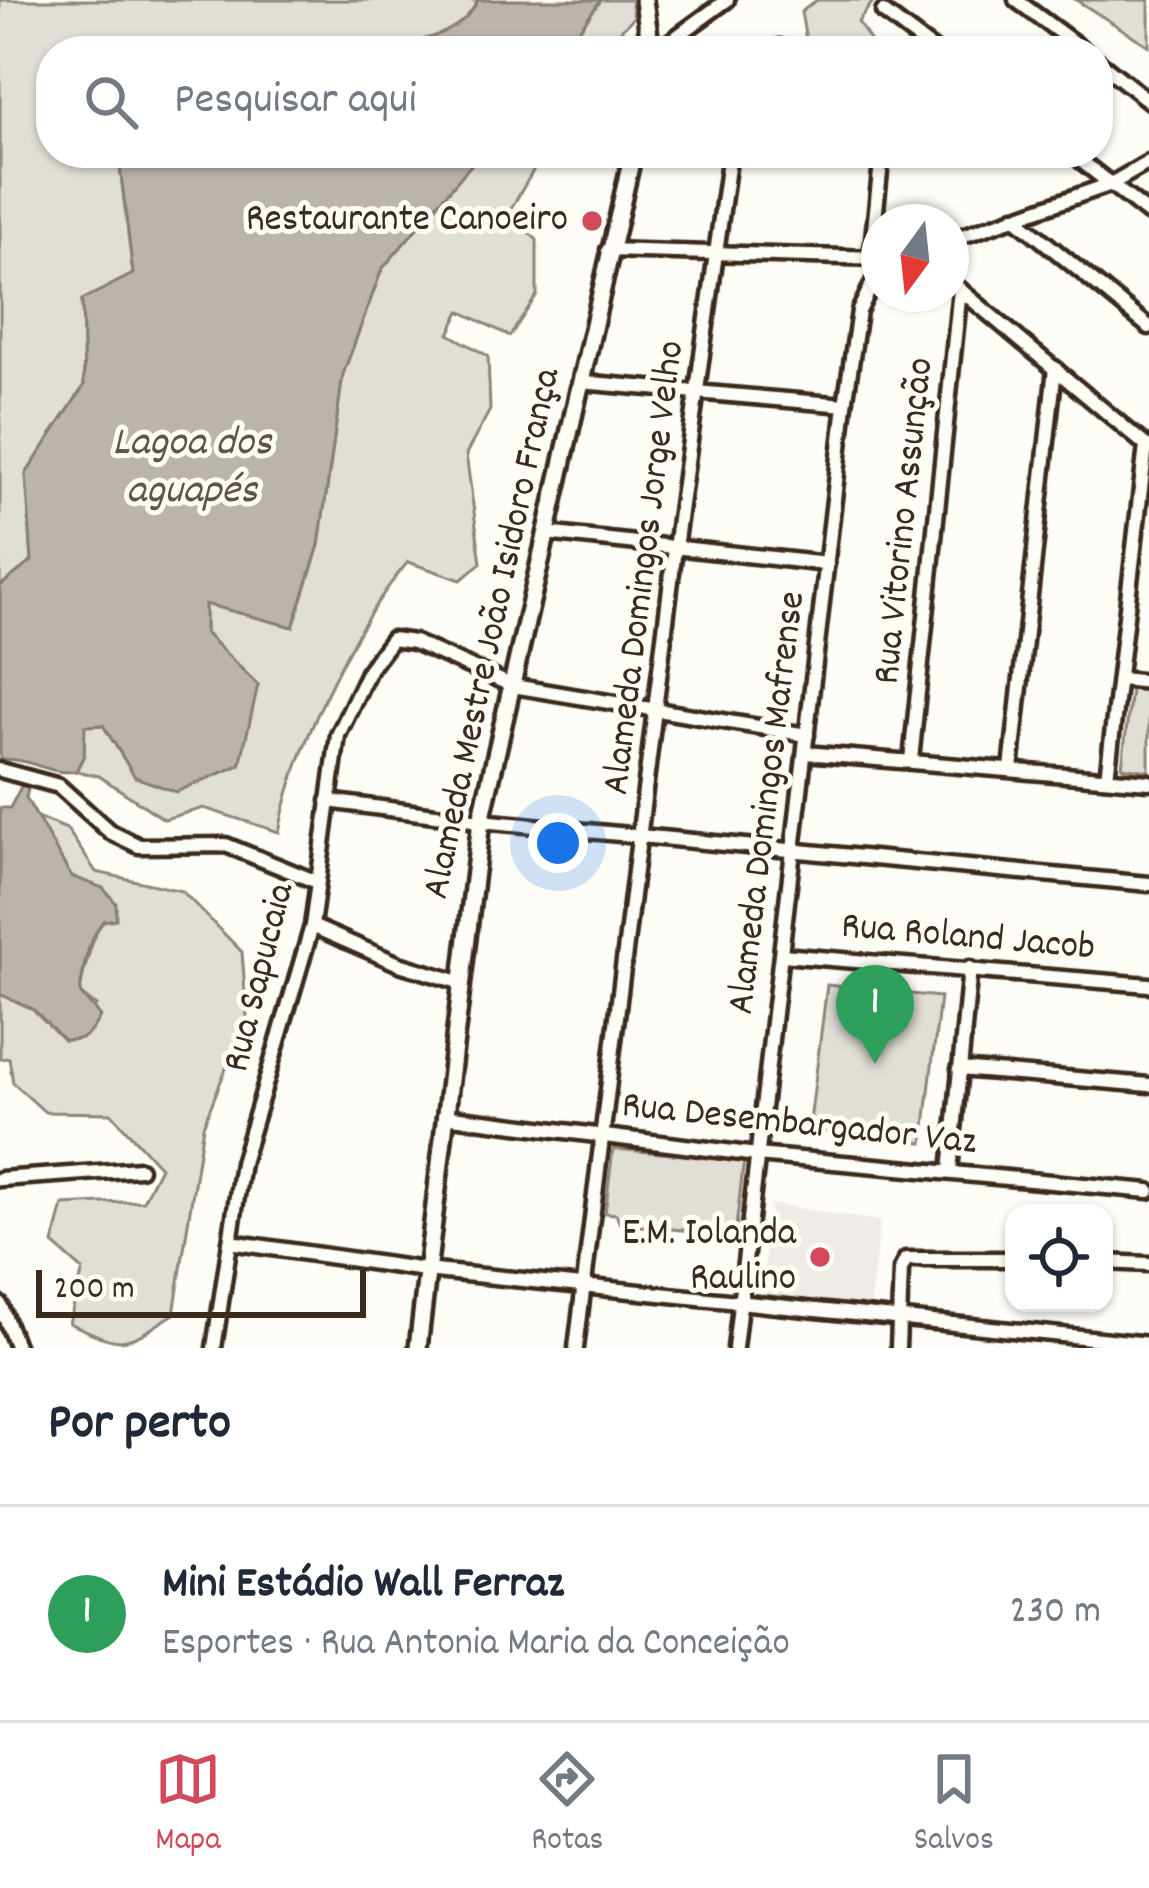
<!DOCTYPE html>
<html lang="pt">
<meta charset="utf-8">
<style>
body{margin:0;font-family:Dekko,sans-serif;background:#f6f6f7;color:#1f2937}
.controls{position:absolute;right:36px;bottom:36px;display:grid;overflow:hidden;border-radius:24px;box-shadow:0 3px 9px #0004}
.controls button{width:108px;height:108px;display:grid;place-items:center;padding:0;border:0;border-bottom:3px solid #e0e1e3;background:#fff;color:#1f2937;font:60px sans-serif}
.compass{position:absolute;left:861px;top:204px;width:108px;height:108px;border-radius:50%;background:#fff;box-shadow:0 3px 9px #0004;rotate:195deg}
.scale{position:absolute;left:36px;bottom:30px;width:330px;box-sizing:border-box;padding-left:12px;border:6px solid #3b2a1e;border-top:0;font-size:33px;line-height:42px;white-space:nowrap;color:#3b2a1e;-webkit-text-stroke:9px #fdfcf7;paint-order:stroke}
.you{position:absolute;left:558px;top:843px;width:42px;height:42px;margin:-30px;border:9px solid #fff;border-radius:50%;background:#1a73e8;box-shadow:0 0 0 18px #1a73e833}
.badge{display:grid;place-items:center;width:78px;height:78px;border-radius:50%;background:#d1495b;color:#fff;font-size:39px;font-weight:700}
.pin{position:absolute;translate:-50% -99px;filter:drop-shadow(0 3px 6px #0008)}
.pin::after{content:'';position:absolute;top:63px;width:42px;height:36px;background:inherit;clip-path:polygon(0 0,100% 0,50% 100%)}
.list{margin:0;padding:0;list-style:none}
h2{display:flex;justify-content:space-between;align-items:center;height:156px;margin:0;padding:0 48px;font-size:51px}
h2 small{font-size:39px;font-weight:400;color:#747a83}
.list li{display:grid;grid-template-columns:78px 1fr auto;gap:36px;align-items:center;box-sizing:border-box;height:216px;padding:0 48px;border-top:3px solid #e0e1e3}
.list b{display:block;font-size:45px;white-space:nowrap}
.list p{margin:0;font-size:39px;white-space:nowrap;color:#747a83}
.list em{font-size:39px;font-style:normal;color:#747a83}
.icon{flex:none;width:66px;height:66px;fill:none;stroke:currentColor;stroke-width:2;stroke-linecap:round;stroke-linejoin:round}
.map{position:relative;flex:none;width:1149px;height:1348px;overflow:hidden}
.search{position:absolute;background:#fff;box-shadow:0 3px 9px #0004;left:36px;right:36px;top:36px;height:132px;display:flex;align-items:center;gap:30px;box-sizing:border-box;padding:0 42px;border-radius:48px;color:#747a83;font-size:45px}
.sheet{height:372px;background:#fff}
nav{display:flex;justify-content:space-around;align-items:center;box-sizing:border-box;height:168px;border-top:3px solid #e0e1e3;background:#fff;font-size:33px;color:#747a83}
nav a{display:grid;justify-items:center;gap:6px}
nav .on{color:#d1495b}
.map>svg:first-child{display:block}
.built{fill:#efece7}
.green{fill:#e1ded7;stroke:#8e847a;stroke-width:3}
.water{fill:#bbb4ad;stroke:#887d74;stroke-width:3}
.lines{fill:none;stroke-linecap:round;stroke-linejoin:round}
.minor-casing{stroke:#3b2a1e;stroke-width:21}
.major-casing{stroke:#3b2a1e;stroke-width:24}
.minor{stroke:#fdfcf7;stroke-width:12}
.major{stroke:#fdfcf7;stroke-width:15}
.poi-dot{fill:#d1495b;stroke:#fdfcf7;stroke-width:4.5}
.labels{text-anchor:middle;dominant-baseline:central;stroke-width:10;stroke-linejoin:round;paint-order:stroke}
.poi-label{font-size:39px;fill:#3b2a1e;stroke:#fdfcf7;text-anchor:end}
.street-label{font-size:39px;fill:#3b2a1e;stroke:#fdfcf7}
.water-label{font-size:42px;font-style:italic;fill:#615349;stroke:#fdfcf7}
</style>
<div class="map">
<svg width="1149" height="1348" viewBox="0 0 1149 1348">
<rect width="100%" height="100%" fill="#fdfcf7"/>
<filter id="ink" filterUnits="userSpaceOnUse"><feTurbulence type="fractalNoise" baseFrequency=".00833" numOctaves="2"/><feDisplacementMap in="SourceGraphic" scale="24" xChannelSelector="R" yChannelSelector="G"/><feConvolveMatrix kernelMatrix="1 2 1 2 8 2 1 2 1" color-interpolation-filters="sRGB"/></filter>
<g filter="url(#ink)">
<polygon class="built" points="771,1204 880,1221 870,1306 761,1294"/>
<g class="green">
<path d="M0 0H478C470 17 456 30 438 36 339 67 159 51 51 51V153H129L120 166 133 274 82 301 84 386 26 474 32 561 0 586Z"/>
<polygon points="601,0 631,0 634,17 600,51 563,51"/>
<polygon points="817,0 874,0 858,22 877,51 808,51 801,12"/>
<polygon points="1076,0 1149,0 1149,46"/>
<path d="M481 153H537L533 171 508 214 537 240V295L510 336 460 311 449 334 488 356 490 410 466 454 481 563 461 580 408 562C354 624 294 750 279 832L204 808 164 819 99 776 76 771 84 755V726L103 725 135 777 258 685 205 633V604L293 627 319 545 343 374 382 269Z"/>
<polygon points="1132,681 1149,683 1149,771 1122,767"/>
<path d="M36 817 67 829 96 872 182 891 242 952 247 1016 203 1126 174 1314C122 1348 124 1348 69 1323L83 1270 53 1244 63 1205 143 1201 160 1167 111 1113 45 1112 13 1083 9 1058 0 1059V994L33 1009 64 1040 96 1006 80 993C84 955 104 925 102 888L71 877Z"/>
<polygon points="827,985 940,997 923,1143 809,1130"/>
<polygon points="613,1149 744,1160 735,1235 620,1224 616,1214 605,1213"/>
</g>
<g class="water">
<path d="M478 0H601L563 51H340C385 44 456 48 478 0Z"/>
<path d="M129 153H481L382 269 343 374 319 545 293 627 205 604V633L258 685 240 765 176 792 135 777 103 725 85 726 84 755 76 771C51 776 32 758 0 759V586L32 561 26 474 84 386 82 300 133 274 120 166Z"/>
<path d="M23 783 29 784 26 798 71 876 103 888 116 903V919L103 921C87 943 83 967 80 993L100 1016C91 1034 85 1041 64 1040L33 1009 0 994V808H10Z"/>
</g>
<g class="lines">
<defs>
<g id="minor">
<polyline points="1016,0 1085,51"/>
<polyline points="883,12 935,51"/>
<polyline points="657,51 727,0"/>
<polyline points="777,51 780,47"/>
<polyline points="1098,61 1149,101"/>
<polyline points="1071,153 1149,214"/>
<polyline points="1014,217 1149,327"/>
<polyline points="951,240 1111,184 1149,162"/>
<polyline points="608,250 879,258"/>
<polyline points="871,258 882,153"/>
<polyline points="951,282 1149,448"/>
<polyline points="580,382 845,405"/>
<polyline points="546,533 827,564"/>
<polyline points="1120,679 1149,682"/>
<polyline points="805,753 1149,782"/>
<polyline points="911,760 960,289"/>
<polyline points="1011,769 1055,368"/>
<polyline points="0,770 59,786 110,832 139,846 226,845 317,882"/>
<polyline points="1107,778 1146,446"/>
<polyline points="328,801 481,821 1149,884"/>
<polyline points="312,926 399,964 459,982"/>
<polyline points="782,955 1149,985"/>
<polyline points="959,1069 1149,1085"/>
<polyline points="444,1116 757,1155 1149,1191"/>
<polyline points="950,1171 970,968"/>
<polyline points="0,1179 140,1169"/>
<polyline points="230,1242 425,1270 1149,1344"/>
<polyline points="1104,1262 1149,1264"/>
<polyline points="0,1304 17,1348"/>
<polyline points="214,1348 242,1163 312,926 338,735 370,668 392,639 414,642 513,686 807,735"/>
<polyline points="576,1348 675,548 730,153"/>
<polyline points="735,1348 845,405 859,311 879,270"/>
<polyline points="898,1348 901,1269 906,1259 1014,1259"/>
</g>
<g id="major">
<polyline points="644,0 651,51"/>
<polyline points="418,1348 481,821 633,153"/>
</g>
</defs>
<use href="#minor" class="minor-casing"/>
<use href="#major" class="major-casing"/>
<use href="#minor" class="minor"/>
<use href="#major" class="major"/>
</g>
</g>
<g class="poi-dot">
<circle cx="592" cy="221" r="12"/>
<circle cx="820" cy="1257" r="12"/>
</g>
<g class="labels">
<g class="poi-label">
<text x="568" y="221">Restaurante Canoeiro</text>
<text x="796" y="1235">E.M. Iolanda<tspan x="796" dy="45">Raulino</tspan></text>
</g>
<g class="street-label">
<text transform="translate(906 521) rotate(-84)">Rua Vitorino Assunção</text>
<text transform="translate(646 568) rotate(-83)">Alameda Domingos Jorge Velho</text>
<text transform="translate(494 634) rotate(-78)">Alameda Mestre João Isidoro França</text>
<text transform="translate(769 803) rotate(-83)">Alameda Domingos Mafrense</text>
<text transform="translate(968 939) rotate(5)">Rua Roland Jacob</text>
<text transform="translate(261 978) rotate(-76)">Rua Sapucaia</text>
<text transform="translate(799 1126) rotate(6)">Rua Desembargador Vaz</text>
</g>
<g class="water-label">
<text x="192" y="445">Lagoa dos<tspan x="192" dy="48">aguapés</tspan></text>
</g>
</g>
</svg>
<div class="controls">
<button><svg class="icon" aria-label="locate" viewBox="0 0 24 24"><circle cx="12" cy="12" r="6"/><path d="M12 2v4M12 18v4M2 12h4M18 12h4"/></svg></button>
</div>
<svg class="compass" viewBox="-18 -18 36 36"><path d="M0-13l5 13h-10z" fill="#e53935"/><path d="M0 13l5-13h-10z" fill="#747a83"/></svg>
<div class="scale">200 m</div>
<div class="you"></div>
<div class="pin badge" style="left:875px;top:1064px;background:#2e9e5b">1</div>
<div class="search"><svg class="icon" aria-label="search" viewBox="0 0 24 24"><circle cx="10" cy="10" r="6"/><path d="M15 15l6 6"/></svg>Pesquisar aqui</div>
</div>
<section class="sheet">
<h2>Por perto<small></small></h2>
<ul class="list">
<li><span class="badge" style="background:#2e9e5b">1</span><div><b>Mini Estádio Wall Ferraz</b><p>Esportes · Rua Antonia Maria da Conceição</p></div><em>230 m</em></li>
</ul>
</section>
<nav>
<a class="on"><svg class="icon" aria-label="map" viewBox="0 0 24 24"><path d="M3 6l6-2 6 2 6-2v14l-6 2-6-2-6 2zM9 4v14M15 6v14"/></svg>Mapa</a>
<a><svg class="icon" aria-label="directions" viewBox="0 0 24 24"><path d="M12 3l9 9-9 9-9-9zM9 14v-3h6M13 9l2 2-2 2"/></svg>Rotas</a>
<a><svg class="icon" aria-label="saved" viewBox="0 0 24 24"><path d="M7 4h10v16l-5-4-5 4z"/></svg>Salvos</a>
</nav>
